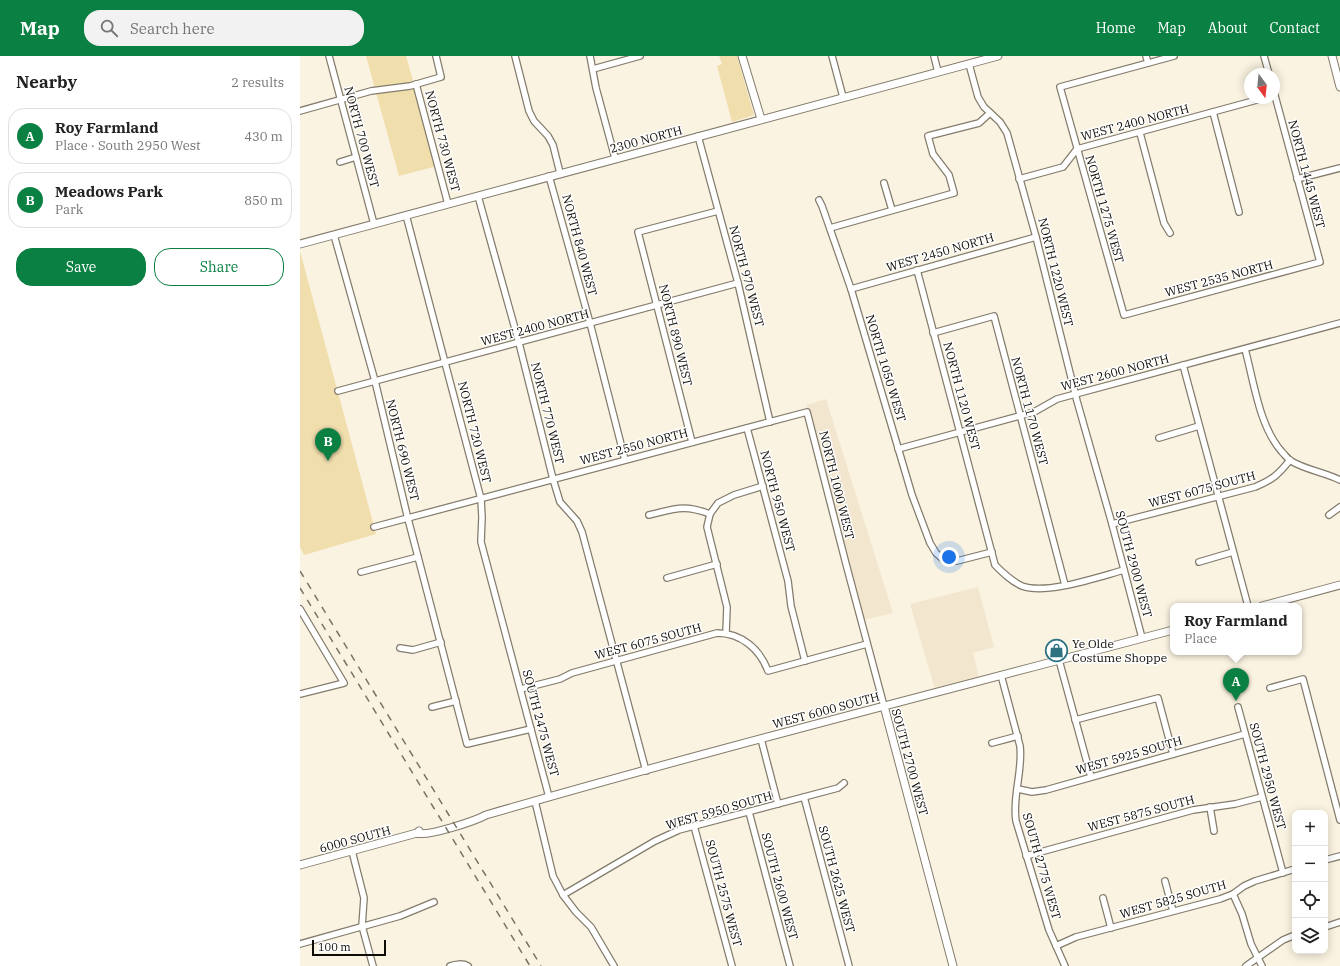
<!DOCTYPE html>
<meta charset="utf-8">
<style>
body{margin:0;font-family:"IBM Plex Serif",serif;background:#f2f2f2;color:#222}
.controls{position:absolute;right:12px;bottom:12px;display:grid;overflow:hidden;border-radius:8px;box-shadow:0 2px 10px #0003}
.controls button{width:36px;height:36px;display:grid;place-items:center;padding:0;border:0;border-bottom:1px solid #e0e0e0;background:#fff;color:#222;font:20px sans-serif}
.compass{position:absolute;left:944px;top:12px;width:36px;height:36px;border-radius:50%;background:#fff;box-shadow:0 2px 10px #0003;rotate:165deg}
.scale{position:absolute;left:12px;bottom:10px;width:74px;box-sizing:border-box;padding-left:4px;border:2px solid #0e0c06;border-top:0;font-size:11px;line-height:14px;white-space:nowrap;color:#0e0c06;-webkit-text-stroke:3px #fff;paint-order:stroke}
.you{position:absolute;left:649px;top:501px;width:14px;height:14px;margin:-10px;border:3px solid #fff;border-radius:50%;background:#1a73e8;box-shadow:0 0 0 6px #1a73e833}
.badge{display:grid;place-items:center;width:26px;height:26px;border-radius:50%;background:#0b8043;color:#fff;font-size:13px;font-weight:700}
.pin{position:absolute;translate:-50% -33px;filter:drop-shadow(0 1px 2px #0008)}
.pin::after{content:'';position:absolute;top:21px;width:14px;height:12px;background:inherit;clip-path:polygon(0 0,100% 0,50% 100%)}
.popup{position:absolute;left:870px;top:547px;width:132px;height:52px;box-sizing:border-box;display:grid;place-content:center;border-radius:8px;background:#fff;filter:drop-shadow(0 1px 3px #0005);font-size:13px;white-space:nowrap;color:#767676}
.popup b{font-size:15px;color:#222}
.popup::after{content:'';position:absolute;left:50%;top:100%;margin-left:-8px;border:8px solid transparent;border-top-color:#fff}
.list{margin:0;padding:0;list-style:none}
h2{display:flex;justify-content:space-between;align-items:center;height:52px;margin:0;padding:0 16px;font-size:17px}
h2 small{font-size:13px;font-weight:400;color:#767676}
.list li{display:grid;grid-template-columns:26px 1fr auto;gap:12px;align-items:center;box-sizing:border-box;height:56px;margin:0 8px 8px;padding:0 8px;border:1px solid #e0e0e0;border-radius:16px}
.list b{display:block;font-size:15px;white-space:nowrap}
.list p{margin:0;font-size:13px;white-space:nowrap;color:#767676}
.list em{font-size:13px;font-style:normal;color:#767676}
.actions{display:flex;gap:8px;padding:12px 16px}
.actions a{flex:1;padding:9px 0;border:1px solid #0b8043;border-radius:16px;text-align:center;font-size:14px;color:#0b8043}
.actions .main{background:#0b8043;color:#fff}
.icon{flex:none;width:22px;height:22px;fill:none;stroke:currentColor;stroke-width:2;stroke-linecap:round;stroke-linejoin:round}
.map{position:relative;flex:none;width:1040px;height:910px;overflow:hidden}
header{display:flex;align-items:center;gap:24px;box-sizing:border-box;height:56px;padding:0 20px;background:#0b8043;color:#fff}
header strong{font-size:19px}
nav{display:flex;gap:22px;margin-inline-start:auto;font-size:14px}
.search{width:280px;height:36px;background:#f2f2f2;display:flex;align-items:center;gap:10px;box-sizing:border-box;padding:0 14px;border-radius:16px;color:#767676;font-size:15px}
main{display:flex}
aside{flex:1;background:#fff}
.map>svg:first-child{display:block}
.built{fill:#f2e7ce}
.green{fill:#f1dead}
.lines{fill:none;stroke-linecap:round;stroke-linejoin:round}
.minor-casing{stroke:#837c6c;stroke-width:8}
.tertiary-casing{stroke:#837c6c;stroke-width:9}
.minor{stroke:#fff;stroke-width:5.5}
.tertiary{stroke:#fff;stroke-width:7}
.rail{stroke:#777367;stroke-width:1.5;stroke-dasharray:7 7;stroke-linecap:butt}
.labels{text-anchor:middle;dominant-baseline:central;stroke-width:3;stroke-linejoin:round;paint-order:stroke}
.street-label{font-size:12px;fill:#0e0c06;stroke:#fff}
.poi-label{font-size:12px;fill:#0e0c06;stroke:#fff;text-anchor:start}
</style>
<header>
<strong>Map</strong>
<div class="search"><svg class="icon" aria-label="search" viewBox="0 0 24 24"><circle cx="10" cy="10" r="6"/><path d="M15 15l6 6"/></svg>Search here</div>
<nav><a>Home</a><a>Map</a><a>About</a><a>Contact</a></nav>
</header>
<main>
<aside>
<h2>Nearby<small>2 results</small></h2>
<ul class="list">
<li><span class="badge">A</span><div><b>Roy Farmland</b><p>Place · South 2950 West</p></div><em>430 m</em></li>
<li><span class="badge">B</span><div><b>Meadows Park</b><p>Park</p></div><em>850 m</em></li>
</ul>
<div class="actions"><a class="main">Save</a><a>Share</a></div>
</aside>
<div class="map">
<svg width="1040" height="910" viewBox="0 0 1040 910">
<rect width="100%" height="100%" fill="#fbf3e1"/>
<g class="built">
<polygon points="526,343 593,557 564,564 506,349"/>
<polygon points="678,531 694,591 673,597 679,621 635,633 610,548"/>
</g>
<g class="green">
<polygon points="66,0 106,0 137,110 99,120"/>
<polygon points="419,0 437,0 454,59 432,66 417,10 422,8"/>
<polygon points="0,195 76,478 4,499 0,491"/>
</g>
<g class="lines">
<defs>
<g id="minor">
<polyline points="29,0 74,168"/>
<polyline points="215,0 229,55 234,65 248,80 253,89 260,117"/>
<polyline points="290,0 296,32 315,102"/>
<polyline points="532,0 543,41"/>
<polyline points="634,0 638,16"/>
<polyline points="846,0 848,7"/>
<polyline points="874,0 760,31 824,259 1020,206 974,36"/>
<polyline points="964,0 969,18"/>
<polyline points="669,8 678,41 684,51 700,66 707,77 736,181 777,345 812,468 842,582"/>
<polyline points="293,13 340,0"/>
<polyline points="116,28 148,148"/>
<polyline points="0,55 71,35 110,30 141,21 136,0"/>
<polyline points="913,56 939,156"/>
<polyline points="840,77 864,167 870,177"/>
<polyline points="398,80 438,227 470,366"/>
<polyline points="40,106 56,101"/>
<polyline points="249,120 290,267 325,404"/>
<polyline points="719,123 763,111 777,93 964,42"/>
<polyline points="997,123 1040,112"/>
<polyline points="584,127 592,154"/>
<polyline points="178,140 219,287 253,423 260,446 277,465 282,476 346,715"/>
<polyline points="519,144 522,150 551,233 612,439 630,487 636,497 645,505 657,505 692,496"/>
<polyline points="106,159 181,443 182,461 181,486 249,741"/>
<polyline points="530,172 654,137 649,119 633,98 628,80 679,67 690,57"/>
<polyline points="34,179 75,325 107,459 167,688 231,673"/>
<path d="M617 214 695 509C703 517 711 525 722 530 747 539 798 521 824 514"/>
<polyline points="551,233 736,181"/>
<polyline points="633,277 694,260 765,529"/>
<path d="M945 293C954 326 959 370 982 396 985 399 988 403 991 405 1006 414 1024 416 1040 424"/>
<polyline points="883,309 948,550"/>
<polyline points="38,335 438,227"/>
<polyline points="447,372 488,525 491,550 505,605"/>
<polyline points="859,382 899,370"/>
<polyline points="392,386 338,176 418,155"/>
<polyline points="598,393 734,356 757,343 1040,267"/>
<polyline points="410,458 407,471 427,551 426,577"/>
<path d="M349 459C375 453 383 448 410 458L418 447 434 439 463 430"/>
<polyline points="1029,459 1040,451"/>
<path d="M812 468 955 431C972 424 978 419 990 404"/>
<polyline points="74,471 507,356 546,508 584,650"/>
<polyline points="899,506 933,496"/>
<polyline points="61,516 118,501"/>
<polyline points="367,522 417,508"/>
<polyline points="0,553 44,627 0,638"/>
<polyline points="100,592 113,594 141,586"/>
<polyline points="759,604 791,721"/>
<path d="M701 619 720 690C723 716 712 740 716 765L749 874 765 910"/>
<polyline points="970,632 1003,623 1040,764"/>
<path d="M221 633 260 623 272 617 417 577C441 577 460 593 468 615L567 588"/>
<polyline points="132,651 156,645"/>
<polyline points="938,651 983,817"/>
<polyline points="775,664 858,642 873,698"/>
<polyline points="461,683 478,748"/>
<polyline points="692,687 718,680"/>
<polyline points="718,733 732,736 746,734 945,678"/>
<polyline points="504,741 549,910"/>
<polyline points="235,745 253,820 263,839 276,856 291,871 314,910"/>
<polyline points="910,751 914,775"/>
<polyline points="449,756 490,910"/>
<polyline points="394,770 432,910"/>
<polyline points="52,795 64,842 62,870 73,910"/>
<polyline points="726,800 893,754 935,748 962,741"/>
<polyline points="1025,804 1040,800"/>
<polyline points="865,825 873,855"/>
<polyline points="933,838 942,858 951,888 962,910"/>
<polyline points="263,839 355,785 379,774 538,732 544,727"/>
<polyline points="803,842 811,872"/>
<polyline points="1025,871 1040,866"/>
<polyline points="0,888 100,860 134,846"/>
<polyline points="756,890 776,881 920,843 933,838 944,830 955,825 995,813"/>
<path d="M150 910C155 908 163 907 168 910"/>
<polyline points="946,910 983,884 995,879"/>
</g>
<g id="tertiary">
<polyline points="442,0 461,63"/>
<polyline points="1032,0 1040,31"/>
<polyline points="0,188 698,0"/>
<polyline points="962,550 1040,529"/>
<polyline points="584,650 653,910"/>
<path d="M117 777C127 781 175 765 186 759 413 693 644 635 873 574"/>
<polyline points="0,809 117,777 119,775"/>
</g>
</defs>
<use href="#minor" class="minor-casing"/>
<use href="#tertiary" class="tertiary-casing"/>
<use href="#minor" class="minor"/>
<use href="#tertiary" class="tertiary"/>
<g class="rail">
<polyline points="0,515 241,910"/>
<polyline points="0,532 230,910"/>
</g>
</g>
<defs>
<symbol id="shop-ring" viewBox="-11 -11 22 22"><circle r="9.5" fill="#fff" stroke="#2e7282" stroke-width="1.5"/><path d="M-5-2.5h2.3a2.7 3.5 0 0 1 5.4 0H5L5.5 6h-11ZM-1.5-2.5h3a1.5 2.3 0 0 0-3 0Z" fill="#2e7282"/></symbol>
</defs>
<g fill-rule="evenodd">
<use href="#shop-ring" x="744" y="582" width="25" height="25"/>
</g>
<g class="labels">
<g class="street-label">
<text transform="translate(835 66) rotate(-15)">WEST 2400 NORTH</text>
<text transform="translate(62 81) rotate(75)">NORTH 700 WEST</text>
<text transform="translate(346 83) rotate(-15)">2300 NORTH</text>
<text transform="translate(143 85) rotate(75)">NORTH 730 WEST</text>
<text transform="translate(1007 118) rotate(75)">NORTH 1445 WEST</text>
<text transform="translate(805 153) rotate(74)">NORTH 1275 WEST</text>
<text transform="translate(280 189) rotate(75)">NORTH 840 WEST</text>
<text transform="translate(640 196) rotate(-16)">WEST 2450 NORTH</text>
<text transform="translate(756 216) rotate(76)">NORTH 1220 WEST</text>
<text transform="translate(447 220) rotate(75)">NORTH 970 WEST</text>
<text transform="translate(919 222) rotate(-15)">WEST 2535 NORTH</text>
<text transform="translate(235 271) rotate(-15)">WEST 2400 NORTH</text>
<text transform="translate(376 279) rotate(76)">NORTH 890 WEST</text>
<text transform="translate(586 312) rotate(73)">NORTH 1050 WEST</text>
<text transform="translate(815 316) rotate(-15)">WEST 2600 NORTH</text>
<text transform="translate(662 340) rotate(75)">NORTH 1120 WEST</text>
<text transform="translate(730 355) rotate(75)">NORTH 1170 WEST</text>
<text transform="translate(248 357) rotate(76)">NORTH 770 WEST</text>
<text transform="translate(175 376) rotate(76)">NORTH 720 WEST</text>
<text transform="translate(334 390) rotate(-15)">WEST 2550 NORTH</text>
<text transform="translate(103 394) rotate(76)">NORTH 690 WEST</text>
<text transform="translate(537 429) rotate(76)">NORTH 1000 WEST</text>
<text transform="translate(902 433) rotate(-15)">WEST 6075 SOUTH</text>
<text transform="translate(478 445) rotate(75)">NORTH 950 WEST</text>
<text transform="translate(834 508) rotate(75)">SOUTH 2900 WEST</text>
<text transform="translate(348 585) rotate(-15)">WEST 6075 SOUTH</text>
<text transform="translate(526 654) rotate(-15)">WEST 6000 SOUTH</text>
<text transform="translate(241 667) rotate(75)">SOUTH 2475 WEST</text>
<text transform="translate(829 699) rotate(-16)">WEST 5925 SOUTH</text>
<text transform="translate(610 706) rotate(75)">SOUTH 2700 WEST</text>
<text transform="translate(968 720) rotate(75)">SOUTH 2950 WEST</text>
<text transform="translate(419 754) rotate(-16)">WEST 5950 SOUTH</text>
<text transform="translate(841 757) rotate(-15)">WEST 5875 SOUTH</text>
<text transform="translate(55 783) rotate(-15)">6000 SOUTH</text>
<text transform="translate(742 810) rotate(74)">SOUTH 2775 WEST</text>
<text transform="translate(537 823) rotate(75)">SOUTH 2625 WEST</text>
<text transform="translate(480 830) rotate(75)">SOUTH 2600 WEST</text>
<text transform="translate(424 837) rotate(75)">SOUTH 2575 WEST</text>
<text transform="translate(873 843) rotate(-16)">WEST 5825 SOUTH</text>
</g>
<g class="poi-label">
<text x="772" y="587">Ye Olde<tspan x="772" dy="14">Costume Shoppe</tspan></text>
</g>
</g>
</svg>
<div class="controls">
<button>+</button>
<button>−</button>
<button><svg class="icon" aria-label="locate" viewBox="0 0 24 24"><circle cx="12" cy="12" r="6"/><path d="M12 2v4M12 18v4M2 12h4M18 12h4"/></svg></button>
<button><svg class="icon" aria-label="layers" viewBox="0 0 24 24"><path d="M12 4l9 5-9 5-9-5zM3 14l9 5 9-5"/></svg></button>
</div>
<svg class="compass" viewBox="-18 -18 36 36"><path d="M0-13l5 13h-10z" fill="#e53935"/><path d="M0 13l5-13h-10z" fill="#767676"/></svg>
<div class="scale">100 m</div>
<div class="you"></div>
<div class="pin badge" style="left:936px;top:645px">A</div>
<div class="popup"><b>Roy Farmland</b>Place</div>
<div class="pin badge" style="left:28px;top:405px">B</div>
</div>
</main>
